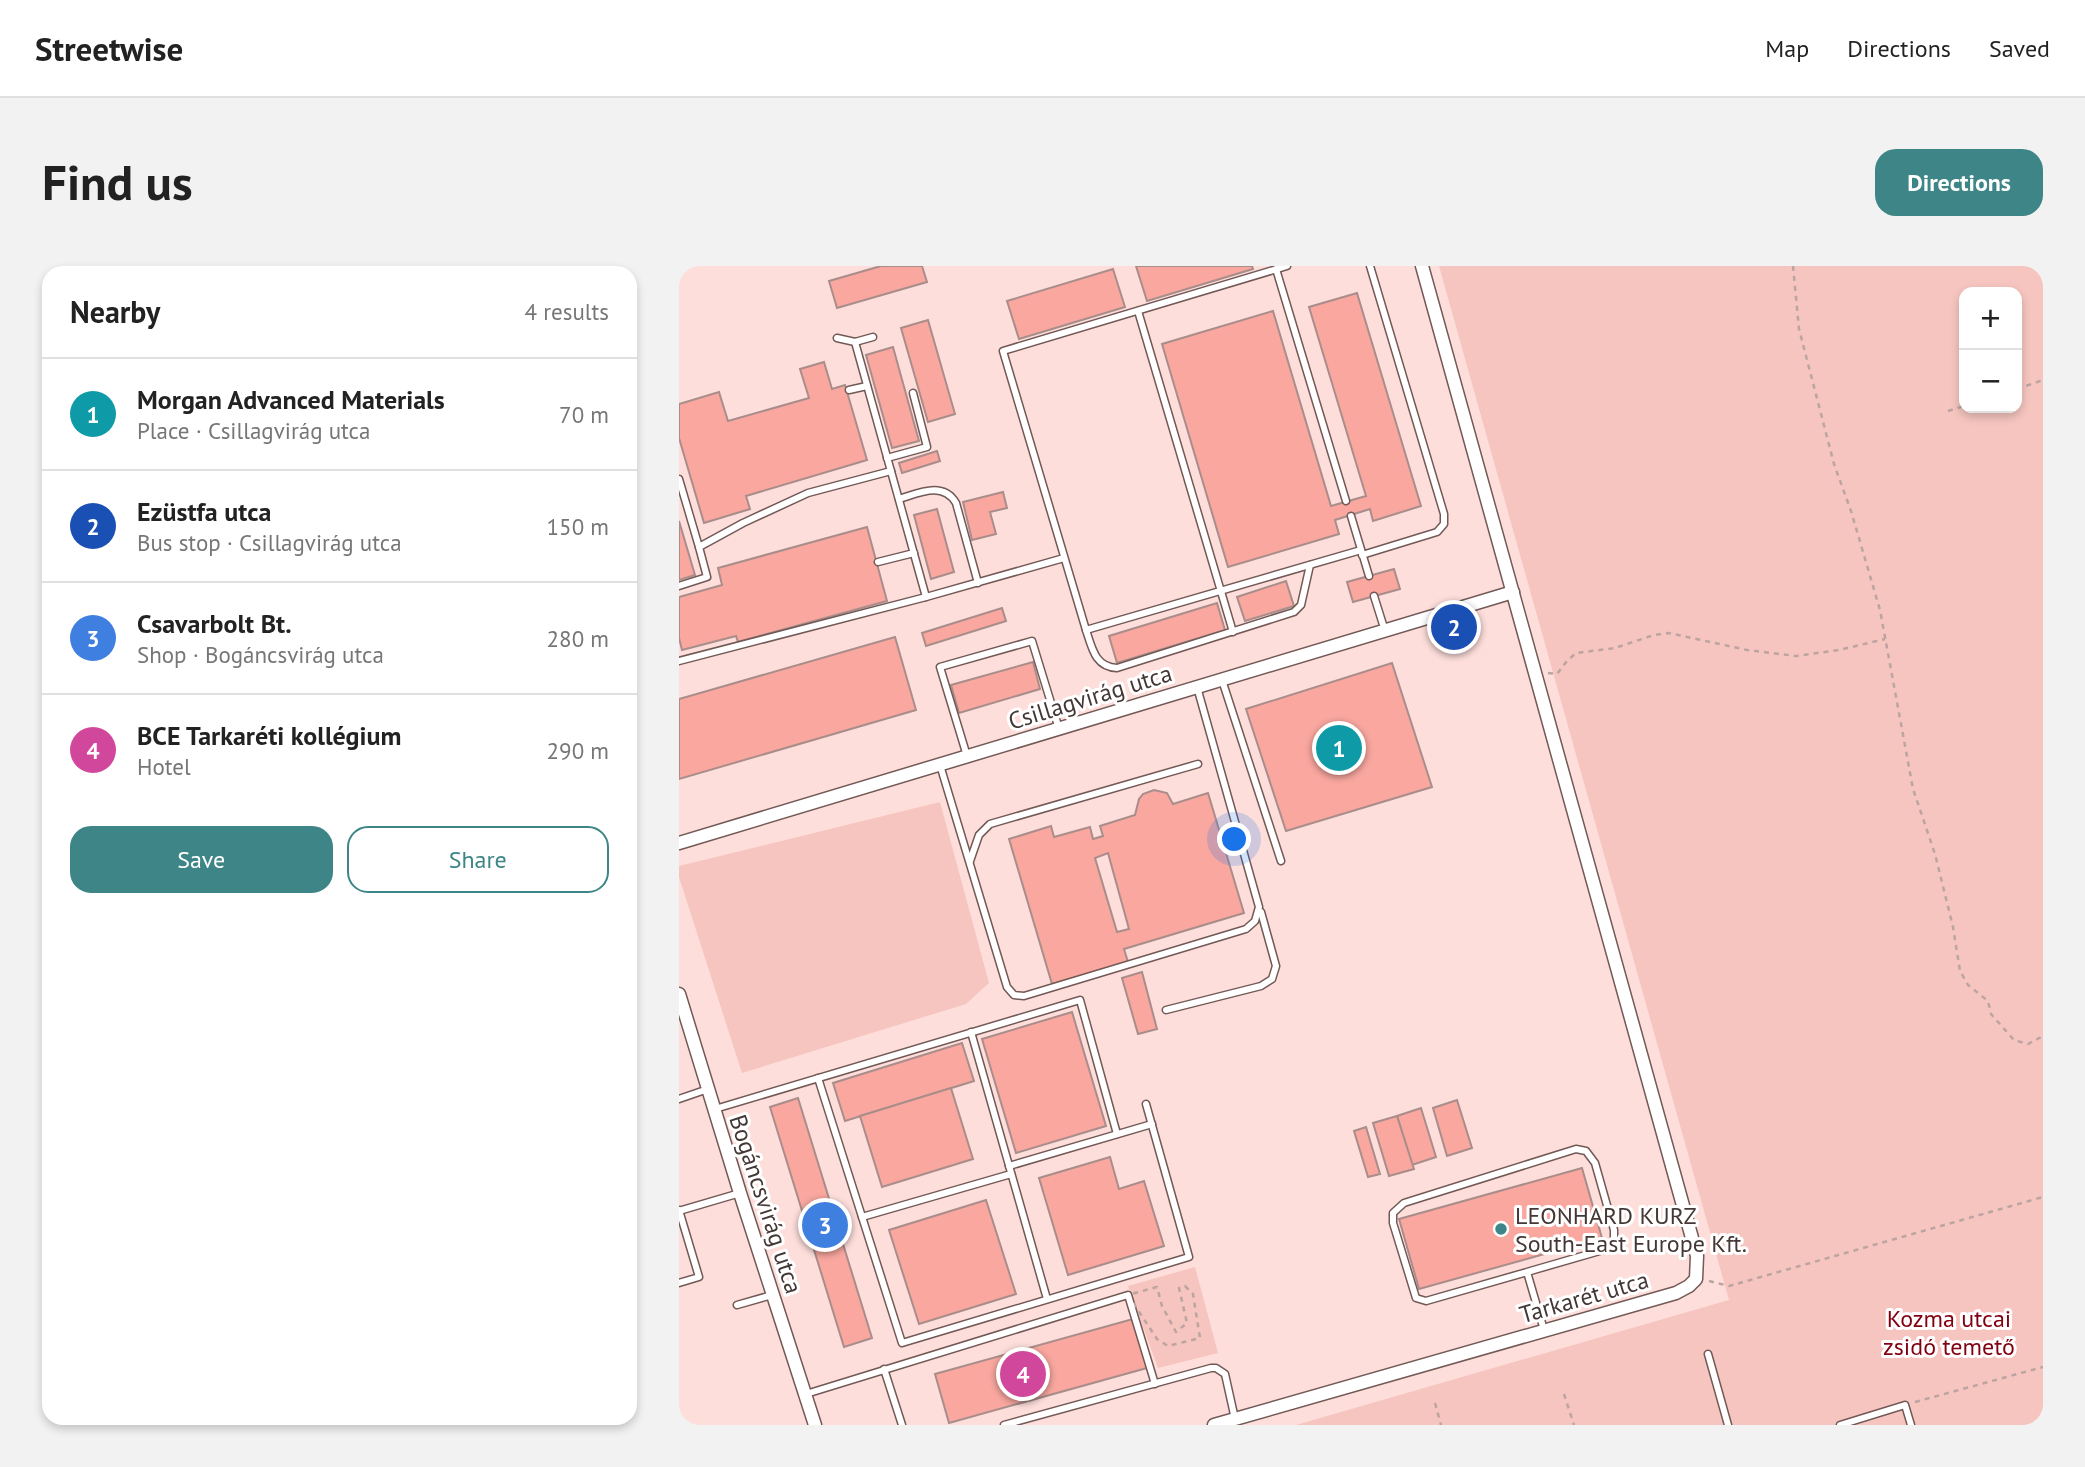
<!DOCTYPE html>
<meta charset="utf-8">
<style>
body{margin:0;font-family:"PT Sans",sans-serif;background:#f2f2f2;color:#222}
.controls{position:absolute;right:21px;top:21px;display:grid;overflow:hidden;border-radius:14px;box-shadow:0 4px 10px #0003}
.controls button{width:63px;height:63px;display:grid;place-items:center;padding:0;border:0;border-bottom:2px solid #e0e0e0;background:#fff;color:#222;font:35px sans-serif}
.you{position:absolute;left:556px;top:574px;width:24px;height:24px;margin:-18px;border:5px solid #fff;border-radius:50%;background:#1a73e8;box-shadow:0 0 0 10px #1a73e833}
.badge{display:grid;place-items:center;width:46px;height:46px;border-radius:50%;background:#3d8586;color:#fff;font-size:23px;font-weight:700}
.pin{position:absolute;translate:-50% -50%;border:4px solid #fff;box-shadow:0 2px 7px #0006}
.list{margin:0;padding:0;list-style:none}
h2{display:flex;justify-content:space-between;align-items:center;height:91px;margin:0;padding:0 28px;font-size:30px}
h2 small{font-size:23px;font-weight:400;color:#767676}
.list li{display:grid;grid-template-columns:46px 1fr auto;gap:21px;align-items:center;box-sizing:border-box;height:112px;padding:0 28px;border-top:2px solid #e0e0e0}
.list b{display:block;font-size:26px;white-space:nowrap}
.list p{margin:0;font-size:23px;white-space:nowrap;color:#767676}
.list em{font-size:23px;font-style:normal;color:#767676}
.actions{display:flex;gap:14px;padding:21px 28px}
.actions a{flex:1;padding:16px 0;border:2px solid #3d8586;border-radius:21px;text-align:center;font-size:24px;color:#3d8586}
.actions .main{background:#3d8586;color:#fff}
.map{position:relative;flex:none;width:1364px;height:1159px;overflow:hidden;border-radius:21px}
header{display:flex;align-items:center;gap:42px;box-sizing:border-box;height:98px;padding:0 35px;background:#fff;border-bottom:2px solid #e0e0e0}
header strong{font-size:33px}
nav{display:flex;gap:38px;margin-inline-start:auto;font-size:24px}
.intro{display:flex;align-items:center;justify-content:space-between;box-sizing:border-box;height:168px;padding:0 42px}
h1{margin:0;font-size:49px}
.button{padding:18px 32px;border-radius:21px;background:#3d8586;color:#fff;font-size:24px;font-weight:700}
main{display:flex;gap:42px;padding:0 42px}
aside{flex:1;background:#fff;border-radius:21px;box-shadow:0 4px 10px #0003}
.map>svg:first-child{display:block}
.green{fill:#f6c5bf;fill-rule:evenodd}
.building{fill:#f9a79f;stroke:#a98d8a;stroke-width:2;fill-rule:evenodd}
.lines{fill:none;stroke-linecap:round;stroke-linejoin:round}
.lane-casing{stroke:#725956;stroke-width:9}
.street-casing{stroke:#725956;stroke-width:15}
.path{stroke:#bca4a1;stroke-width:2.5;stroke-dasharray:5 5;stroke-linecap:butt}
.lane{stroke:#fff;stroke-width:6}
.street{stroke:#fff;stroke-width:12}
.poi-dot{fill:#3d8586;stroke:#fff;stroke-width:2.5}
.labels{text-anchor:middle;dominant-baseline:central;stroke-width:6;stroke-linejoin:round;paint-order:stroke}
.street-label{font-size:24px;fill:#443836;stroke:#fff}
.poi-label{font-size:24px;fill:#443836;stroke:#fff;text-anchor:start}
.park-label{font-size:24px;fill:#810110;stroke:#fff}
</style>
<header>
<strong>Streetwise</strong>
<nav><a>Map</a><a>Directions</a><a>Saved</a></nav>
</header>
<div class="intro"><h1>Find us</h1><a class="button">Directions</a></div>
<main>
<aside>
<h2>Nearby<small>4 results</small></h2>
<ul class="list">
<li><span class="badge" style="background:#0f9aa8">1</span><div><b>Morgan Advanced Materials</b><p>Place · Csillagvirág utca</p></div><em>70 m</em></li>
<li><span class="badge" style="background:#1a4fb4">2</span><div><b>Ezüstfa utca</b><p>Bus stop · Csillagvirág utca</p></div><em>150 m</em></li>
<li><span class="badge" style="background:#3f7fe0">3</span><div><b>Csavarbolt Bt.</b><p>Shop · Bogáncsvirág utca</p></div><em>280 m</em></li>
<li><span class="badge" style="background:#d1479c">4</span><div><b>BCE Tarkaréti kollégium</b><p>Hotel</p></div><em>290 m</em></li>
</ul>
<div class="actions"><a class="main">Save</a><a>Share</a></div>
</aside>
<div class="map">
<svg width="1364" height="1159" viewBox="0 0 1364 1159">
<rect width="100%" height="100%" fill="#fddedb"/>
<g class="green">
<path d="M760 0H1364V1159H617L1050 1034ZM1285 26H1338V142H1285Z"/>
<polygon points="261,536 310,717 287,738 63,807 0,611 0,600"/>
<polygon points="516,1001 539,1087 479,1102 449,1020"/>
</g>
<g class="building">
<polygon points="202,0 243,0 248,16 158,42 150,15"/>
<polygon points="457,0 573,0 574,3 468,35"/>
<polygon points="434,3 446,41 340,73 328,35"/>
<polygon points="678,27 742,240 694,255 691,243 656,254 660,268 549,301 483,78 594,45 652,240 687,230 630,41"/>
<polygon points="249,54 276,148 249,156 222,62"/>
<polygon points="214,81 240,175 213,182 187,89"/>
<polygon points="145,96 153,123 166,119 188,194 67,230 71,243 25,257 0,172 0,138 40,126 49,155 130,132 121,103"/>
<polygon points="258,185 261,195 223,207 220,197"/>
<polygon points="324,226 328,242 311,246 317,268 293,274 284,236"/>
<polygon points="258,243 275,306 252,313 235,249"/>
<polygon points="0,255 16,309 0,314"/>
<polygon points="188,261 208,335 59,376 57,370 3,384 0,372 0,331 43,319 39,302"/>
<polygon points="715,303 721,323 674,336 668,316"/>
<polygon points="607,315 615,340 566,355 558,331"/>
<polygon points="538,337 546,364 438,397 430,370"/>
<polygon points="323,342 327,355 247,380 243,367"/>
<polygon points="216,371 237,444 0,513 0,433"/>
<polygon points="354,396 361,423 280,447 272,419"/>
<polygon points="713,397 753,521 607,565 567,443"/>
<path d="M475 524 488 527 494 538 529 527 565 647 445 683 449 696 373 718 330 573 372 560 375 571 411 561 414 573 424 570 421 560 456 549 460 533 464 528ZM429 587 450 663 438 666 416 592Z"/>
<polygon points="463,706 478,763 459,768 443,712"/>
<polygon points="393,746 427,860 337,887 303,773"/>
<polygon points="283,777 295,815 166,855 154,817"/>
<polygon points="272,822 294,893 203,921 181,850"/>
<polygon points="119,832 193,1072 165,1081 91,841"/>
<polygon points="778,834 793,882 768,890 754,842"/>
<polygon points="742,842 757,891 733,899 718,850"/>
<polygon points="718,850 735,903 710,910 694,857"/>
<polygon points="687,861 701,908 689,911 675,865"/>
<polygon points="431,891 440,923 465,915 485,980 389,1009 360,912"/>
<polygon points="903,902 923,972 740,1023 720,953"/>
<polygon points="307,934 337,1028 240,1058 210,964"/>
<polygon points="454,1053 468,1102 270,1157 256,1108"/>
</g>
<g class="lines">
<defs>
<g id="lane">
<polyline points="608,0 324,85 407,364 682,284"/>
<polyline points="597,3 667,235"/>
<polyline points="459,45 554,366"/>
<polyline points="158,72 176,76 247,331"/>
<polyline points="176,76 194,71"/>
<polyline points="170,124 188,120"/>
<polyline points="208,192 248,181 234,127"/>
<polyline points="0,213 20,281"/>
<path d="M220 233C240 227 264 215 277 237L299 317"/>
<polyline points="672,250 690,310"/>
<polyline points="683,289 758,266 765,258 765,248 691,0"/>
<polyline points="199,296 235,287"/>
<polyline points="0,320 28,311 20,281 64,257 129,227 212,205"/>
<polyline points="695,330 706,365"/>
<path d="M407 364C413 382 416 401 438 402L615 346 622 339 631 299"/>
<polyline points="0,395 247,331 385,292"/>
<polyline points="543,414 602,595"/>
<polyline points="288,490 261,401 353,375 380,463"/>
<polyline points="261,499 328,721 335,729 345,730 567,663 576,655 580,641 518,421"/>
<polyline points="291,595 300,569 311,558 519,498"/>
<polyline points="487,744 582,720 593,713 597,700 582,646"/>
<polyline points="292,766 368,1033"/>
<polyline points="139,812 223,1077 510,991 467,838"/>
<polyline points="0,833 29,823"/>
<polyline points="36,843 401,734 438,868"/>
<polyline points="330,900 473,858"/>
<polyline points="0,944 20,1011 0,1017"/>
<polyline points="0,945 61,927"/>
<polyline points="183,951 332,908"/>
<polyline points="848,1006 924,984 935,975 935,964 916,897 907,885 897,883 725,937 714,947 714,957 737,1032 747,1035 848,1006 865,1064"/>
<polyline points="58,1039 93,1029"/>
<polyline points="1029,1088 1049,1159"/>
<polyline points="205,1103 223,1159"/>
<polyline points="127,1128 449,1029 476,1118"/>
<polyline points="325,1159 532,1102 537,1102 546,1108 556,1153"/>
<polyline points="1161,1159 1226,1139 1232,1159"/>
</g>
<g id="street">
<polyline points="0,577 834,326"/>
<polyline points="0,728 61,927 136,1159"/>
<polyline points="535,1159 997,1027 1010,1020 1017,1013 1018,990 743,0"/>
</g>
</defs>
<use href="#lane" class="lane-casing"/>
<use href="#street" class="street-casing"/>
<g class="path">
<polyline points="1114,0 1120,63 1155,198 1172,245 1201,344 1234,523 1256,588 1274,661 1281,705 1289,719 1309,735 1312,748 1335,774 1349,778 1364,770"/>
<polyline points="1338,123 1364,114"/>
<polyline points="1269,145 1285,140"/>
<polyline points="869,407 878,408 888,395 897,387 936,382 975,369 990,367 1068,384 1117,390 1160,384 1206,373"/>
<polyline points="1030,1015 1050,1020 1364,931"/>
<polygon points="506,1020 514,1028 521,1072 489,1080 478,1073 449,1029 478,1021 483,1040 497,1066 508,1057 500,1022"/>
<polyline points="885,1128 895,1159"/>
<polyline points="1236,1136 1364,1101"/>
<polyline points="756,1137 762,1159"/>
</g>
<use href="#lane" class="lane"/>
<use href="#street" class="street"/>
</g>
<circle class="poi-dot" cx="822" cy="963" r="7"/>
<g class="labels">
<g class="street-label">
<text transform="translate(411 431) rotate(-17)">Csillagvirág utca</text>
<text transform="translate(87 938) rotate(72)">Bogáncsvirág utca</text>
<text transform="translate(905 1031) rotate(-16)">Tarkarét utca</text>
</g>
<g class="poi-label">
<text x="836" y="949">LEONHARD KURZ<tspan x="836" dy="28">South-East Europe Kft.</tspan></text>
</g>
<g class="park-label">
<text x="1270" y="1052">Kozma utcai<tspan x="1270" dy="28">zsidó temető</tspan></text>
</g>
</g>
</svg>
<div class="controls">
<button>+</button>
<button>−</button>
</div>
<div class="you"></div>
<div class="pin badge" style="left:660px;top:482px;background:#0f9aa8">1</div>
<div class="pin badge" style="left:775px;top:361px;background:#1a4fb4">2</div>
<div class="pin badge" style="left:146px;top:959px;background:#3f7fe0">3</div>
<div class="pin badge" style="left:344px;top:1108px;background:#d1479c">4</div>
</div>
</main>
